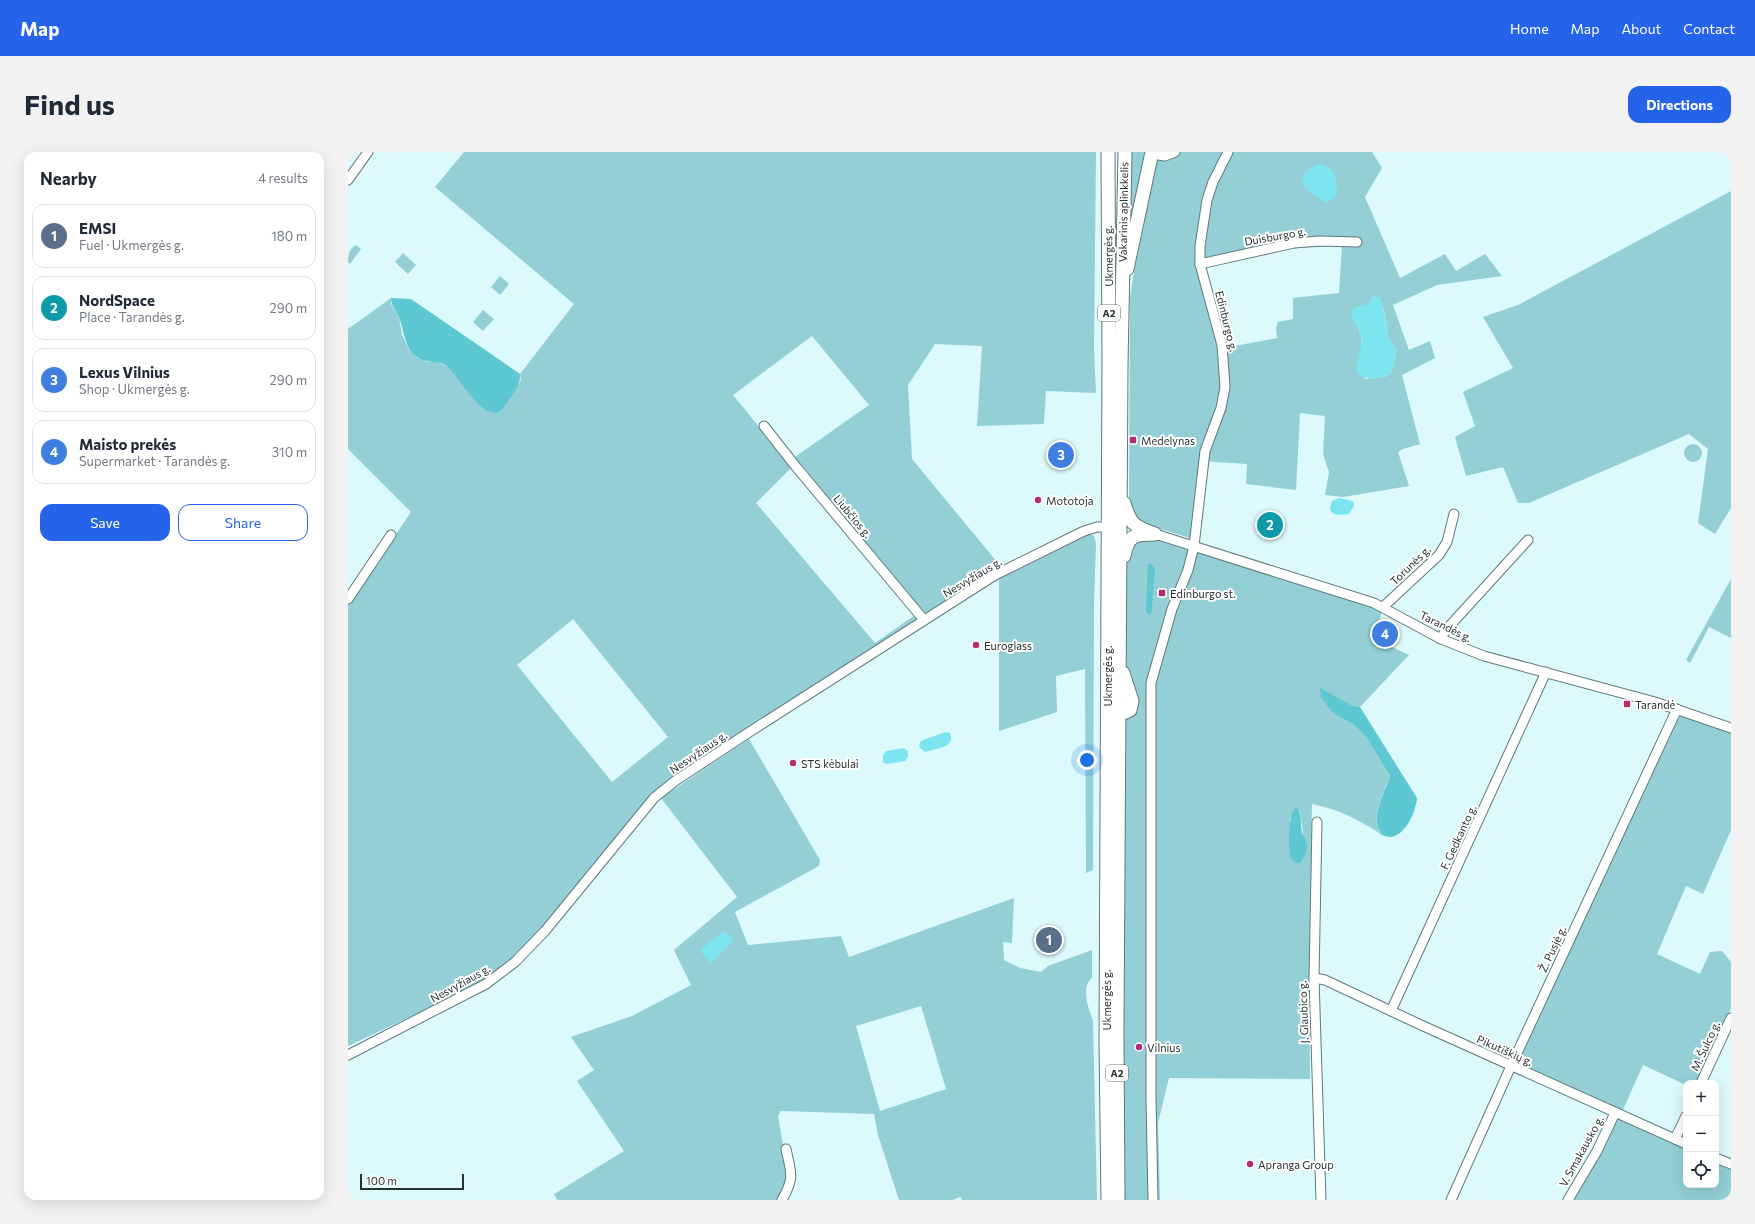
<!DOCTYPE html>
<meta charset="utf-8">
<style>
body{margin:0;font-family:Commissioner,sans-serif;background:#f2f2f3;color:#1f2937}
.controls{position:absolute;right:12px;bottom:12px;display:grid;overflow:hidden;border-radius:8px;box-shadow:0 4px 16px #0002}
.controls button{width:36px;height:36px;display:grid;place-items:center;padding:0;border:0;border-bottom:1px solid #e0e1e3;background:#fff;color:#1f2937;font:20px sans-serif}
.scale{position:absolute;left:12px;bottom:10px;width:104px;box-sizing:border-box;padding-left:4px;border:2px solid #263132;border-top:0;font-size:11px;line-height:14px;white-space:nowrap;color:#263132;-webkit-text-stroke:3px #fff;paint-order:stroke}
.you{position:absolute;left:739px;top:608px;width:14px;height:14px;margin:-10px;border:3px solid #fff;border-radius:50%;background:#1a73e8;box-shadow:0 0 0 6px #1a73e833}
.badge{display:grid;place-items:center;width:26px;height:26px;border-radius:50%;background:#2563eb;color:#fff;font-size:13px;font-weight:700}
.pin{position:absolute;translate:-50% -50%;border:2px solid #fff;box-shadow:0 1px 4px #0006}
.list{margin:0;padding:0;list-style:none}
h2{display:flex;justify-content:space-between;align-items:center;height:52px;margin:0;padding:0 16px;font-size:17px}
h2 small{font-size:13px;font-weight:400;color:#747a83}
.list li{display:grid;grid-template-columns:26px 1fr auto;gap:12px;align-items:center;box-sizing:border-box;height:64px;margin:0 8px 8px;padding:0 8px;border:1px solid #e0e1e3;border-radius:12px}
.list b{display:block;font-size:15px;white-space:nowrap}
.list p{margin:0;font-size:13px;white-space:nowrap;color:#747a83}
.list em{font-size:13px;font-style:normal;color:#747a83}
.actions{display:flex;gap:8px;padding:12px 16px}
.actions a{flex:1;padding:9px 0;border:1px solid #2563eb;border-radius:12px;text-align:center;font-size:14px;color:#2563eb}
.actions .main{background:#2563eb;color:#fff}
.icon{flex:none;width:22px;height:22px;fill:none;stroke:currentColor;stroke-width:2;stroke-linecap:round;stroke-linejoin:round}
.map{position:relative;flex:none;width:1383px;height:1048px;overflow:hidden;border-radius:12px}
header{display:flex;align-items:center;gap:24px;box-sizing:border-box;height:56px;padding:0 20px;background:#2563eb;color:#fff}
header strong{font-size:19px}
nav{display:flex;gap:22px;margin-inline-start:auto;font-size:14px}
.intro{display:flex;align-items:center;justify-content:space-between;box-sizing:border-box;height:96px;padding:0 24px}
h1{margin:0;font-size:28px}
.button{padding:10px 18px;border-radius:12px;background:#2563eb;color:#fff;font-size:14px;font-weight:700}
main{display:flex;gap:24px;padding:0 24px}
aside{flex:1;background:#fff;border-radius:12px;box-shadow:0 4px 16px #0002}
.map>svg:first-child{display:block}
.green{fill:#93cfd5;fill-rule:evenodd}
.forest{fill:#5dc8d1}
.water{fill:#7ce5ef}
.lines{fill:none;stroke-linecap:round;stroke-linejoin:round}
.minor-casing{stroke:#60797b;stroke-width:11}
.highway-casing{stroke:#60797b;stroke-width:15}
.minor{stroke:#fff;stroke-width:9}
.highway{stroke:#fff;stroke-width:13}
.poi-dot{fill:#b22d73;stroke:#fff;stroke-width:1.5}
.labels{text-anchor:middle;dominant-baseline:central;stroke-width:4;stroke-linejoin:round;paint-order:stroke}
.shield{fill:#fff;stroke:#676f70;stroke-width:1}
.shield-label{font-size:10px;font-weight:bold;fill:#263132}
.street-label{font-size:11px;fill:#263132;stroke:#fff}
.poi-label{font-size:11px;fill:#263132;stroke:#fff;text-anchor:start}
</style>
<header>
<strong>Map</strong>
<nav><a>Home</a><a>Map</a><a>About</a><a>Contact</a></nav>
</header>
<div class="intro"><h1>Find us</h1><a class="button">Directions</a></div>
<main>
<aside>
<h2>Nearby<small>4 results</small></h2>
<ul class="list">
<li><span class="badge" style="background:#5c6f8a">1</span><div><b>EMSI</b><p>Fuel · Ukmergės g.</p></div><em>180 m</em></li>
<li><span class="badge" style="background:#0f9aa8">2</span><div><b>NordSpace</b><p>Place · Tarandės g.</p></div><em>290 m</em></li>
<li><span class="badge" style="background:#3f7fe0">3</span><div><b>Lexus Vilnius</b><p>Shop · Ukmergės g.</p></div><em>290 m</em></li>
<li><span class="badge" style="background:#3f7fe0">4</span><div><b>Maisto prekės</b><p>Supermarket · Tarandės g.</p></div><em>310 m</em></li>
</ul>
<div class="actions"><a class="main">Save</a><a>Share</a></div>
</aside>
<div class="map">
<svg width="1383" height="1048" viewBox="0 0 1383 1048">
<rect width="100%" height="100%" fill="#dcf9fb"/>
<g class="green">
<path d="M116 0H748L746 196 748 241 698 239 696 272 629 274 634 194 587 192 560 233 564 307 654 416 590 453 318 629 293 654 249 709 174 798 151 818 130 833 0 894V453L63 360 0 297V177L43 146V152L51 165 54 183 60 195 68 205 79 210H90L101 215 129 250 167 237 173 228 172 222 226 152 87 35ZM464 184 521 253 447 305 573 459 527 491 408 351 444 315 385 243ZM225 467 320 585 264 630 169 513Z"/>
<polygon points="783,0 799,0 782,78 782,9"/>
<path d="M811 0H1024L1034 16 1017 45 1052 126 1097 102 1108 119 1137 102 1154 124 1089 133 1045 153 1061 198 1082 189 1087 206 1054 223 1072 292 1055 297 1050 300 1061 334 995 345 977 343 981 320 975 302 977 264 952 261 948 338 898 332 899 312 853 309 842 386 789 370 781 357 782 145 786 120ZM994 94 991 141 945 146V167L930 170 928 176 929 186 881 195C873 168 863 141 855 114L950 96ZM1024 146 1035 154 1041 188 1047 196 1048 202 1043 221 1036 225 1017 227 1013 183 1011 179 1008 155C1015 154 1022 155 1024 146Z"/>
<polygon points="1383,39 1383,356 1367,382 1350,371 1360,297 1341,282 1181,351 1170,351 1155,315 1118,324 1107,285 1127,274 1115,240 1165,216 1135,165 1170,153"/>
<path d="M8 93 13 97 2 112 0 110C0 103 1 97 8 93Z"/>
<polygon points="55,101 68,113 60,122 47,110"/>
<polygon points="152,124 161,132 152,143 143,135"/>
<polygon points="135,158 146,167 135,179 125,170"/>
<circle cx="1345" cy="301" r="9"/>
<polygon points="737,382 742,382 746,384 748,392 746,451 745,718 738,721 737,517 708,524 709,560 651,579 651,426"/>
<path d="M804 387 1020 453 1034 459 1027 487 1061 503 1012 555 1005 554 972 537 984 559 1005 572 1019 586 1042 624C1035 643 1021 665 1034 683 1012 668 990 657 964 652L961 822 962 927 821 926 810 971 812 1048H777L775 948 778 398 784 389ZM952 659 955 681 943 707 942 667Z"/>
<polygon points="1383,427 1383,486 1361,475 1342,511 1338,508"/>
<polygon points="1333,564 1383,580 1383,678 1355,742 1338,734 1309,802 1352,822 1362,800 1374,799 1383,810 1383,856 1350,931 1338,931 1338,933 1295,913 1274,960 1168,913 1328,568"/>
<path d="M401 587 472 708 471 714 387 760 400 793 493 784 501 805 666 746 664 791 655 790 656 808 672 816 693 820 700 814 744 798V826C732 834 741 858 745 869L749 1048H614L612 1045 605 1048H551L530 983 526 962 433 959 430 964 441 1027 429 1048H209L206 1042 276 999 229 929 246 918 223 885 284 864 343 833 326 798 389 745 313 646ZM573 854 598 937 532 959 508 874Z"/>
<polygon points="1270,965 1338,995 1338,1033 1368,1033 1368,1009 1383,1015 1383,1048 1226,1048"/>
</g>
<g class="forest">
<path d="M43 146 63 147 172 222C173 231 166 242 160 249 158 252 155 257 152 259 136 270 110 225 101 216 95 209 87 211 78 209 57 204 57 182 51 165 48 158 43 154 43 146Z"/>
<polygon points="800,412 805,413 807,417 804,456 803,462 801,463 798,459"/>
<path d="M972 536 1005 554 1012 555 1069 646C1068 659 1058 683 1043 685 1041 685 1036 684 1034 683 1021 665 1036 643 1042 624L1019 586 1005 572 984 560 973 545Z"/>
<path d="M948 656C955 661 952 673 954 681 956 685 959 688 959 693 959 699 956 706 952 711H948L943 707C940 695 940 668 946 657Z"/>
</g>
<g class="water">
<path d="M971 12 977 13 987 21 989 39 987 45 979 51C975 50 971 47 967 44 949 32 951 21 971 12Z"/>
<path d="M1025 144 1032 146 1034 150 1041 188 1047 196 1048 202 1043 221C1034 227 1015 230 1009 220 1007 208 1016 194 1013 182 1009 173 1000 167 1005 156 1017 151 1018 157 1025 144Z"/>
<polygon points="991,346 1005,349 1006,354 1001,362 989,363 983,360 982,355 984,349"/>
<path d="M598 580 602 581C609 595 587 597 577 600L571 595 572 590 575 588Z"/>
<polygon points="556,596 560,599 560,605 557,609 539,612 535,610 535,603 538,599"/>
<polygon points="376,780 378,780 385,786 384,790 363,811 354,801 353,797"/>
</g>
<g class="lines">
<defs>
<g id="minor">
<polyline points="804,2 817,4 827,0"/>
<polyline points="0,28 20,0"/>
<polyline points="852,112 946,91 971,89 1009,90"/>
<polyline points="416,274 449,316 576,468"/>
<polyline points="807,382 1026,451 1093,487 1136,504 1307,550 1383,576"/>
<polyline points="0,447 43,383"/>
<polyline points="1035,455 1091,403 1099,390 1106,362"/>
<polyline points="1093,487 1097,479 1180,388"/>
<polyline points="969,670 966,826 973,1048"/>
<polyline points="966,826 977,828 1073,873 1338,992"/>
<polyline points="1043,859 1198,520"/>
<polyline points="0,903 138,832 167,810 197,779 306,646 327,629 403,579 647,423 736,379 749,375 760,375"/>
<polyline points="1353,931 1383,866"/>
<polyline points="1327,987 1338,964"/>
<polyline points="1368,1006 1383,1012"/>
<path d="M434 1048C447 1025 443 1021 438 997"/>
<polyline points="805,1048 803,946 803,531 824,457 840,418 846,394 857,299 873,256 877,235 874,193 852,112 852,94 859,48 865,30 880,0"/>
<polyline points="1103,1048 1163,914 1329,557"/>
<polyline points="1220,1048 1249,999 1267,961"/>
</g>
<g id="highway">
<polyline points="779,117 804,0"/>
<path d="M776 351C782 371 785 374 804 381"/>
<path d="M776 404C780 382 788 382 807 382"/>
<polyline points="765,554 768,558 775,561 782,558 784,549 775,521"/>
<polyline points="760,1048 758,891 761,205 760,0"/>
<polyline points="770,1048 769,880 773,214 777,0"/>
</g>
</defs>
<use href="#minor" class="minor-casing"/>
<use href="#highway" class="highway-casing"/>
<use href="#minor" class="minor"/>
<use href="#highway" class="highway"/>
</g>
<g class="poi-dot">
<rect x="781" y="284" width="8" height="8" rx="2"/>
<circle cx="690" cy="348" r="4"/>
<rect x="810" y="437" width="8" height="8" rx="2"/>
<circle cx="628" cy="493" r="4"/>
<rect x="1275" y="548" width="8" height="8" rx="2"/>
<circle cx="445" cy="611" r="4"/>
<circle cx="791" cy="895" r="4"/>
<circle cx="902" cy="1012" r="4"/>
</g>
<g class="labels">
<g class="shield">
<rect x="750" y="153" width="22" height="16" rx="3"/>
<rect x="758" y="913" width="22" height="16" rx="3"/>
</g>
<g class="shield-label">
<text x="761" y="161">A2</text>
<text x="769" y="921">A2</text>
</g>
<g class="street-label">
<text transform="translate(775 60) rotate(-89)">Vakarinis aplinkkelis</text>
<text transform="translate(927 84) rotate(-10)">Duisburgo g.</text>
<text transform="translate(760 104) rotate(-91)">Ukmergės g.</text>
<text transform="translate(879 169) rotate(76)">Edinburgo g.</text>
<text transform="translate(505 364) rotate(50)">Liubčios g.</text>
<text transform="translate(1062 413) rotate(-44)">Torunės g.</text>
<text transform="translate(624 425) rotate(-31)">Nesvyžiaus g.</text>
<text transform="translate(1098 474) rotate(26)">Tarandės g.</text>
<text transform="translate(759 524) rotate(-90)">Ukmergės g.</text>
<text transform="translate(350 600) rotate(-34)">Nesvyžiaus g.</text>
<text transform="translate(1110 685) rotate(-65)">F. Gedkanto g.</text>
<text transform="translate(1204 797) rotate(-65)">Ž. Pusjė g.</text>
<text transform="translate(112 831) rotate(-29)">Nesvyžiaus g.</text>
<text transform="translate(758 848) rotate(-90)">Ukmergės g.</text>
<text transform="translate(955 860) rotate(-92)">J. Glaubico g.</text>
<text transform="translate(1357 894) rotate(-65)">M. Šulco g.</text>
<text transform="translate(1157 898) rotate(24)">Pikutiškių g.</text>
<text transform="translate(1233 999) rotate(-61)">V. Smakausko g.</text>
</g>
<g class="poi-label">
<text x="793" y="288">Medelynas</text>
<text x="698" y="348">Mototoja</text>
<text x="822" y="441">Edinburgo st.</text>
<text x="636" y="493">Euroglass</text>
<text x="1287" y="552">Tarandė</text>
<text x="453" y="611">STS kėbulai</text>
<text x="799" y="895">Vilnius</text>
<text x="910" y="1012">Apranga Group</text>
</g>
</g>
</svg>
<div class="controls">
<button>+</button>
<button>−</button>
<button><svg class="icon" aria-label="locate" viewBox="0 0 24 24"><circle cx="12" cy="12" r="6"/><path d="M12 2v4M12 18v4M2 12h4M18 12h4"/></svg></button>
</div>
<div class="scale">100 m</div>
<div class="you"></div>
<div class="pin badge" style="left:701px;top:788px;background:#5c6f8a">1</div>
<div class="pin badge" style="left:922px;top:373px;background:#0f9aa8">2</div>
<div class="pin badge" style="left:713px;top:303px;background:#3f7fe0">3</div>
<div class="pin badge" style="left:1037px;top:482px;background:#3f7fe0">4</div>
</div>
</main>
